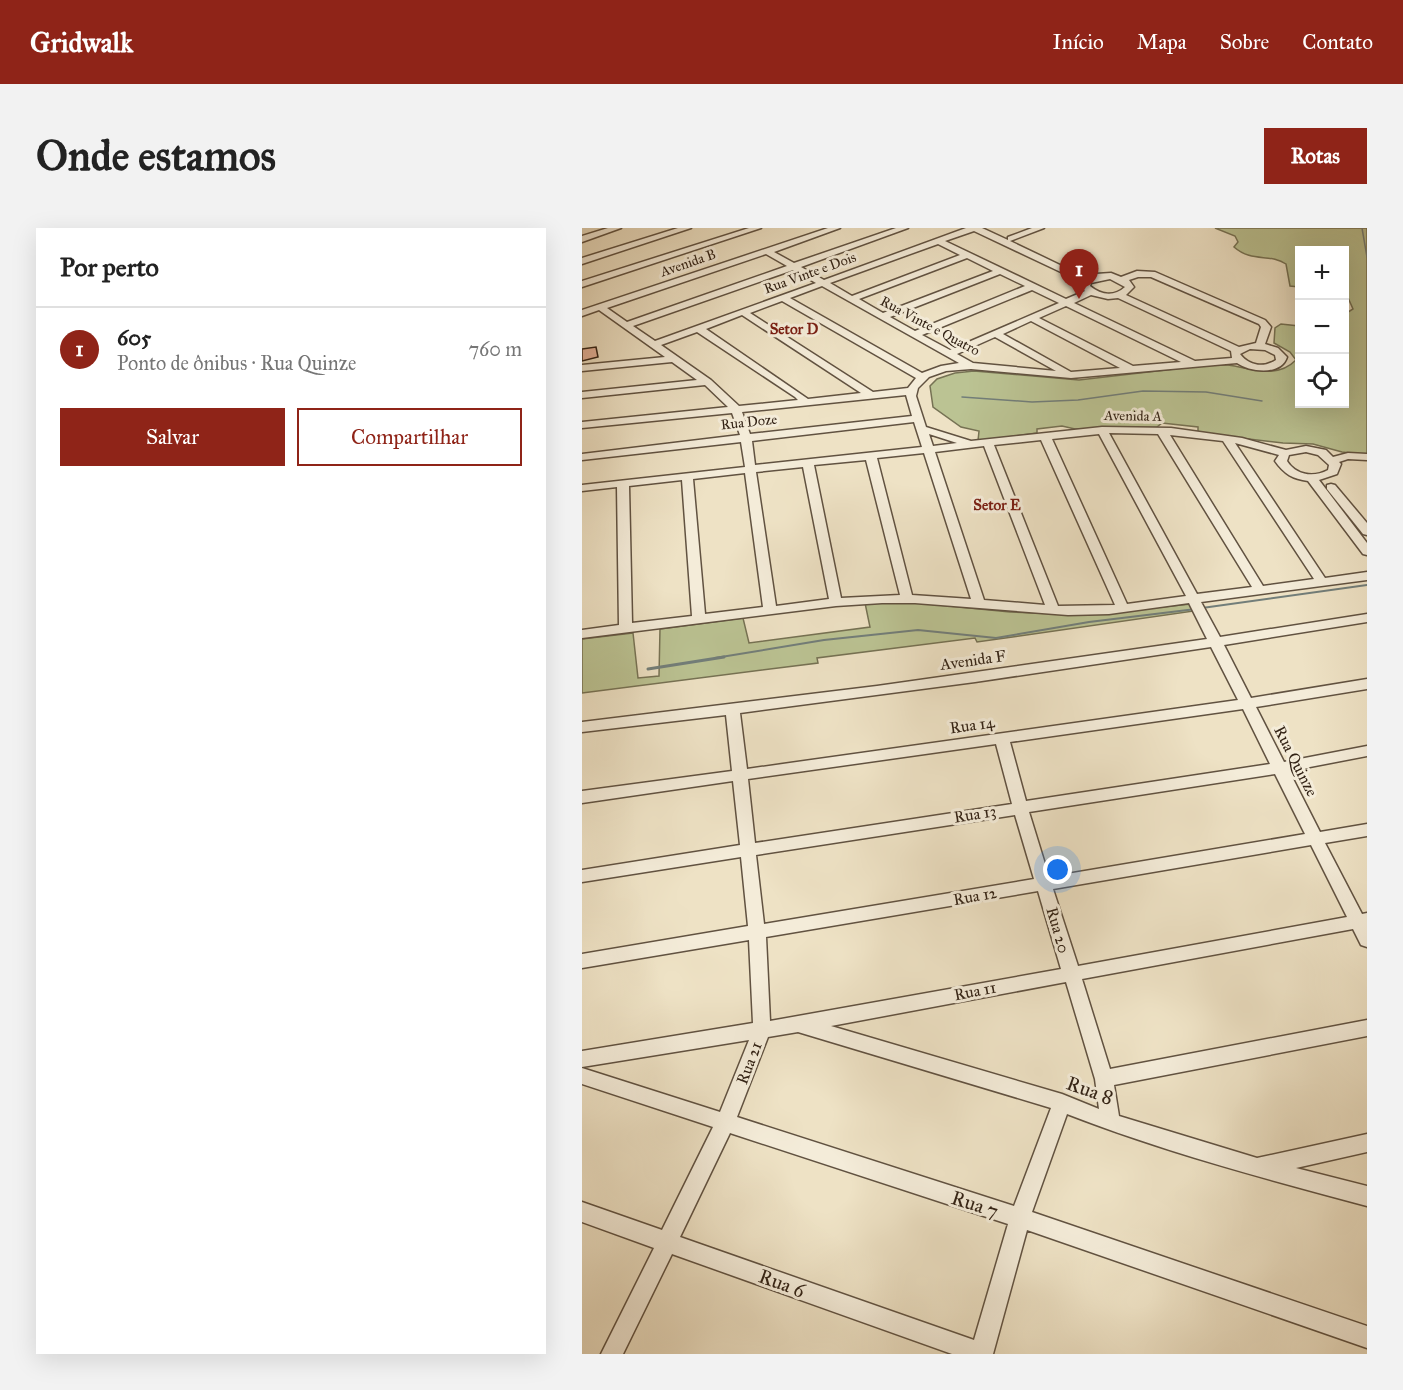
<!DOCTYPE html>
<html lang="pt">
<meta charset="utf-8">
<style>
body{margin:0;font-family:"IM FELL Great Primer",serif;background:#f2f2f2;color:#222}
.controls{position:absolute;right:18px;top:18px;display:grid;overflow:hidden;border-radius:0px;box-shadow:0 6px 24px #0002}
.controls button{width:54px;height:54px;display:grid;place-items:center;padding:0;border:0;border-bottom:2px solid #e0e0e0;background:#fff;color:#222;font:30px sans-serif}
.you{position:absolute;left:476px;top:642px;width:21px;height:21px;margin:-15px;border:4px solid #fff;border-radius:50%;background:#1a73e8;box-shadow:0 0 0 9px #1a73e833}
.badge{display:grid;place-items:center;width:39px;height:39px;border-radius:50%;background:#8f2418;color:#fff;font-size:20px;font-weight:700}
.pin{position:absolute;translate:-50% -50px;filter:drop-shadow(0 2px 3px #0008)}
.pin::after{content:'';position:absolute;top:32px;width:21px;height:18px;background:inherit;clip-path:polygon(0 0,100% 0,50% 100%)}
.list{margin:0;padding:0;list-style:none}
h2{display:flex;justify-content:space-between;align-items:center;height:78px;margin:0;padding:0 24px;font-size:26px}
h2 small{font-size:20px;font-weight:400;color:#767676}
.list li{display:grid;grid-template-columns:39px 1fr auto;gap:18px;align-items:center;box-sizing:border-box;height:84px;padding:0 24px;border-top:2px solid #e0e0e0}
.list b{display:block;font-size:22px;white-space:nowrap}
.list p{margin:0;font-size:20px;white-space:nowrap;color:#767676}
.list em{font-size:20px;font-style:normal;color:#767676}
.actions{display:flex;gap:12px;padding:18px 24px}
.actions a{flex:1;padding:14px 0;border:2px solid #8f2418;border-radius:0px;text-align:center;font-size:21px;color:#8f2418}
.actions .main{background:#8f2418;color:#fff}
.icon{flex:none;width:33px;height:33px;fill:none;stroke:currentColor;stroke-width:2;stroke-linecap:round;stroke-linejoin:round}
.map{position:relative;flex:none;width:785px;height:1126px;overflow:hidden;border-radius:0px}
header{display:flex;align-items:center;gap:36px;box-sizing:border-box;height:84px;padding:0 30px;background:#8f2418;color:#fff}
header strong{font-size:28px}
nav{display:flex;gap:33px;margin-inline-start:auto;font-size:21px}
.intro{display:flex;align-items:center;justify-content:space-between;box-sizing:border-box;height:144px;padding:0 36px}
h1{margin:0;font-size:42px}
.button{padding:15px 27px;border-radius:0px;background:#8f2418;color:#fff;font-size:21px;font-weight:700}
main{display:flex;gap:36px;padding:0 36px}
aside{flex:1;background:#fff;border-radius:0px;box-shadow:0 6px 24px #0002}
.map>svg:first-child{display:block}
.green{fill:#bbc393;stroke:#767254;stroke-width:1.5}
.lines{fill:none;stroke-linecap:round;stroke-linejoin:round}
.stream-far2{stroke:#727e7a;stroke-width:1.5}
.stream-far1{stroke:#727e7a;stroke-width:2}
.stream{stroke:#727e7a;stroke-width:3}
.building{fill:#e7b59d;stroke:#322215;stroke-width:1.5}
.minor-casing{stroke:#615241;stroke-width:3}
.minor{fill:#f4ecd9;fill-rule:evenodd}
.labels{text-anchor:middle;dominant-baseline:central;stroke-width:6;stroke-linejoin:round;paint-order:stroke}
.far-street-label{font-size:14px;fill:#322215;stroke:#f4ecd9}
.far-neighbourhood-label{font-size:15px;font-weight:bold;fill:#7a1f14;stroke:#f4ecd9}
.street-label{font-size:16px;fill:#322215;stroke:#f4ecd9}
.near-street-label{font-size:20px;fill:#322215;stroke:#f4ecd9}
</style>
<header>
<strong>Gridwalk</strong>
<nav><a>Início</a><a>Mapa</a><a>Sobre</a><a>Contato</a></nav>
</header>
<div class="intro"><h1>Onde estamos</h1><a class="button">Rotas</a></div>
<main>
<aside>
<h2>Por perto<small></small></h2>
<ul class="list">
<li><span class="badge">1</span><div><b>605</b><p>Ponto de ônibus · Rua Quinze</p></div><em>760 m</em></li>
</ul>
<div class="actions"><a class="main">Salvar</a><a>Compartilhar</a></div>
</aside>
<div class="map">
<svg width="785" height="1126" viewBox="0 0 785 1126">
<rect width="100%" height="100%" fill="#eee2c5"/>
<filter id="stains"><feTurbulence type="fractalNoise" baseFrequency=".00333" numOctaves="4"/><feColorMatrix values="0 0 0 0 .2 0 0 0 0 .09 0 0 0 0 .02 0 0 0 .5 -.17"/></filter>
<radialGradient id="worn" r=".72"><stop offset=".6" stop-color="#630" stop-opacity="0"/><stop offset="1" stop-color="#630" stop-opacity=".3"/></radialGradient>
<g class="green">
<path d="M633 0H785V227L760 224 731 216 701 215 616 205V199L580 195 575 199 493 201 480 198 455 201V205L396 213 397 203 379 199 351 179 348 158 355 151 373 145 392 143 497 152 627 137C633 137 640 137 646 137 670 140 694 152 714 132L708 124 692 115 693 100 699 96 717 98 718 176H762L763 86 771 81 763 63 762 22H718L717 59 708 58 704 36C688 25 670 35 652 19L656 14 653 8Z"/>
<polygon points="326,374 428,384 502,387 609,376 612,383 395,414 393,410 235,430 236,435 0,465 0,411 51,405 56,450 77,448 78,401 161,390 167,415 288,399 283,375"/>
</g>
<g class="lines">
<g class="stream-far2">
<polyline points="780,0 785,29"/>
<polyline points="380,169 450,174 496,172 561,163 624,164 680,173"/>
</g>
<g class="stream-far1">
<polyline points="620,380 785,357"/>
<polyline points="133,430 242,412 336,402 414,410 507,394 614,381"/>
</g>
<polyline class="stream" points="66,441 142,429"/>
</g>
<polygon class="building" points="14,119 16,129 0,133 0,121"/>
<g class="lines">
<defs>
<g id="minor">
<polygon points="26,0 39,0 0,14 0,8"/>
<polygon points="96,0 109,0 0,36 0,30"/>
<polygon points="167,0 179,0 0,59 0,53"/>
<path d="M246 0H258L192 24 212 35 314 0H326L219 39 242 52 384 0H400L426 12V9L450 0H462L428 13 505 50 514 46 529 45 539 49 555 43 573 44 683 92 689 99 683 116 696 120 705 129C699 148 668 144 655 135L489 150 389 141 364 143 347 149 336 160 334 168 344 199 389 213 520 199 589 200 660 210 704 222 724 218 744 222 751 229 766 225 785 226V232L766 231 757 234 759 236 755 246 737 252 785 315V327L781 326 726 253C711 251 702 246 693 233L697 227 653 215 743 350 785 344V352L619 374 638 409 785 386V394L642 417 669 470 785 451V461L674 479 702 534 785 518V528L707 543 738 604 785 596V608L743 615 780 686 785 685V719L779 717 771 701 500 751 528 841 785 792V808L532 857 537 888 675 930 785 906V924L714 940 785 958V978C684 951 583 924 485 886L450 984 785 1098V1120L445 1002 411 1126H370L90 1026 41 1126H19L72 1020 0 994V974L80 1002 131 899 0 856V840L138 884 167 812 0 839V823L171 795 167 712 0 740V726L166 698 159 629 0 654V642L158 617 151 553 0 575V563L150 543 144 487 0 504V494L295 458 625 411 607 375 527 386 486 387 333 375H300L254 378 0 410V402L37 397 35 259 0 263V257L163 239 159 214 0 232V226L158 207 150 185 0 200V194L146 179 123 157 0 170V164L115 152 90 134 0 143V137L83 129 17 82 0 88V82ZM392 3 500 54 499 59 503 63 484 71 363 13ZM356 16 378 27 270 68 248 55ZM184 26 205 38 45 94 25 80ZM385 30 411 43 301 85 277 71ZM211 42 234 55 73 113 51 98ZM418 46 443 58 333 103 308 89ZM556 49H569L677 96 679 99 674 115 657 119 544 67 552 59 547 52ZM528 51 543 59C532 69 519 67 508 58L509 55ZM240 58 377 135 359 138 340 145 208 70ZM450 62 477 75 368 122 340 107ZM509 67 526 71 536 70 649 123 650 130 613 133 492 75ZM200 73 334 150 326 160 291 164 168 85ZM484 78 599 134 551 138 457 90ZM160 87 279 165 226 171 124 101ZM449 93 538 140 489 144 421 106ZM115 104 213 169 216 172 157 178 129 152 79 117ZM413 109 474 143 391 135 375 126ZM668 121 683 122 693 127 694 132C682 140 667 138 658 126ZM324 167 330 188 168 206 160 184ZM332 194 340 219 173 237 170 213ZM527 205 576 206 670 359 615 366ZM347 206 375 215 351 218ZM517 206 604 368 545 376 470 211ZM588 207 641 213 732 351 681 358ZM459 212 533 377 476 378 412 217ZM402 218 463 377 402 372 353 224ZM724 224 736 227 747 237 746 242C731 250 714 247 705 233L707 227ZM342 225 389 371 330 367 295 230ZM284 232 318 367 259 370 232 237ZM221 239 247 371 194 378 174 244ZM163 245 181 379 123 386 111 251ZM100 252 110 388 50 395 47 258ZM629 419 656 472 165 541 158 485 393 454ZM661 481 688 536 444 573 428 514ZM414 516 430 576 173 615 166 551ZM693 546 723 606 467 649 447 584ZM433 587 452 651 182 696 174 627ZM729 617 765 689 496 738 471 661ZM456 663 479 741 188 793 184 709ZM484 754 513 851 517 881 480 866 249 798ZM216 804 469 880 432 978 155 889 186 809ZM148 905 426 996 392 1112 98 1009Z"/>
<polygon points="749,256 753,257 785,295 785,307 781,306 745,261 745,257"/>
</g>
</defs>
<use href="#minor" class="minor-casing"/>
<use href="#minor" class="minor"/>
</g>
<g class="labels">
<g class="far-street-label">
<text transform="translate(106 35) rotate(-19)">Avenida B</text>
<text transform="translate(228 45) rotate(-20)">Rua Vinte e Dois</text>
<text transform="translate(348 98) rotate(28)">Rua Vinte e Quatro</text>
<text transform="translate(551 188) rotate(1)">Avenida A</text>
<text transform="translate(167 194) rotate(-6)">Rua Doze</text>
</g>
<g class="far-neighbourhood-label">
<text x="212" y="101">Setor D</text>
<text x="415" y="277">Setor E</text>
</g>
<g class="street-label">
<text transform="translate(391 432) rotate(-8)">Avenida F</text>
<text transform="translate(390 497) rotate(-8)">Rua 14</text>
<text transform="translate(714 533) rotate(63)">Rua Quinze</text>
<text transform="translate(393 586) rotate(-9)">Rua 13</text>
<text transform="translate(393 668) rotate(-10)">Rua 12</text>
<text transform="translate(476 702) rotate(74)">Rua 20</text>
<text transform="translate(393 763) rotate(-11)">Rua 11</text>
<text transform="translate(167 835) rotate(-69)">Rua 21</text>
</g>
<g class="near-street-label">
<text transform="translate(508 862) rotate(20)">Rua 8</text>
<text transform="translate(393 976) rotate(18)">Rua 7</text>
<text transform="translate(200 1055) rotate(20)">Rua 6</text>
</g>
</g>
<rect width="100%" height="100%" filter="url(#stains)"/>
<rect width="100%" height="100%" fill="url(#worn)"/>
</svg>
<div class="controls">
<button>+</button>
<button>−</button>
<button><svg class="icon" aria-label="locate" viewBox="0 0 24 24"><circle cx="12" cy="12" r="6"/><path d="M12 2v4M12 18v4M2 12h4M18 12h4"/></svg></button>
</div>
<div class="you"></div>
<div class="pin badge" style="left:497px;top:71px">1</div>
</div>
</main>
